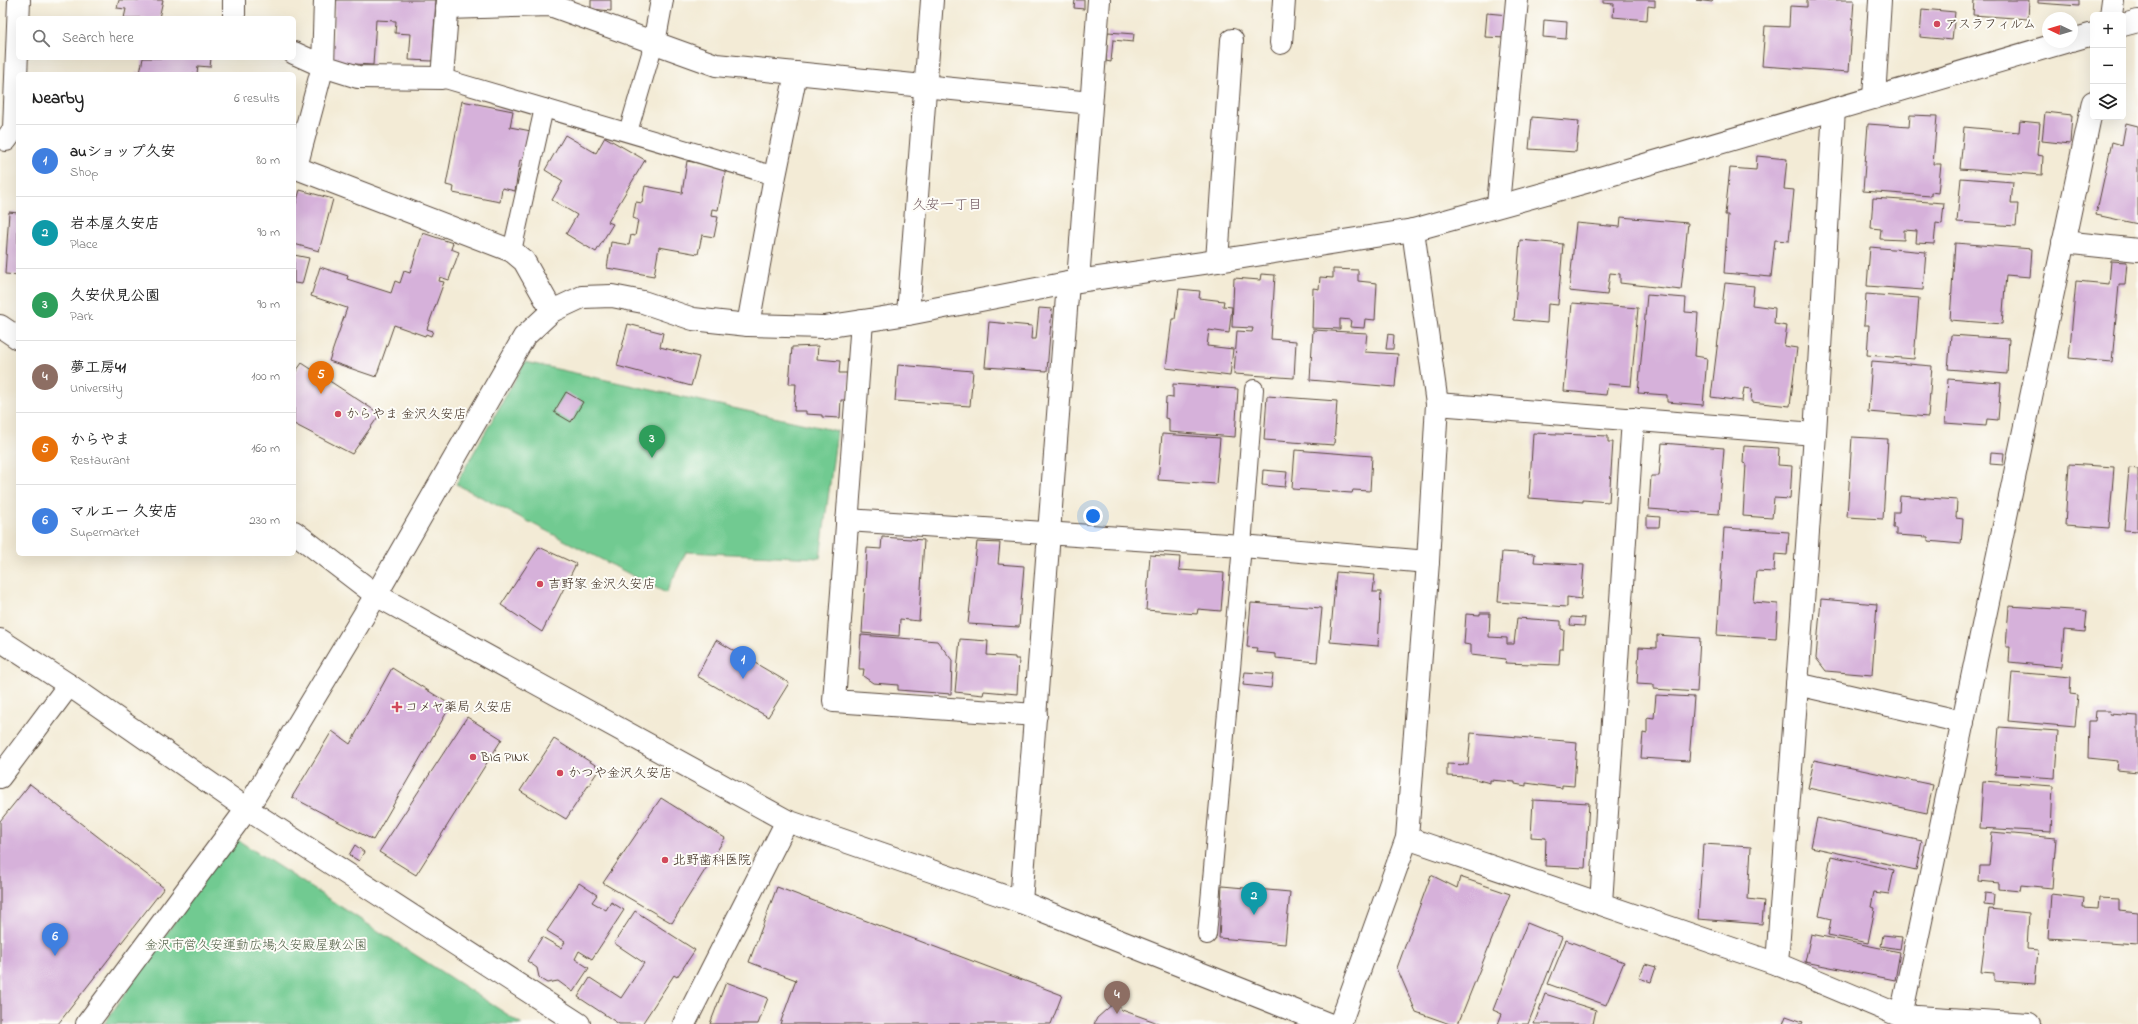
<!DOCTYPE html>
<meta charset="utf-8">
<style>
body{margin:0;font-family:"Indie Flower","Klee One",sans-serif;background:#f2f2f2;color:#222}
.controls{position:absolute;right:12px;top:12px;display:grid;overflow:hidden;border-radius:6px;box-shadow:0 4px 16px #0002}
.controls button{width:36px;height:36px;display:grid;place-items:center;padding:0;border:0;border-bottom:1px solid #e0e0e0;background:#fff;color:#222;font:20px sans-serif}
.compass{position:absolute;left:2042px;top:12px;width:36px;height:36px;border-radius:50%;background:#fff;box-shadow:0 4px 16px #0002;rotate:274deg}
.you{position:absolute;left:1093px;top:516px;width:14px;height:14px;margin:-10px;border:3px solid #fff;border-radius:50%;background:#1a73e8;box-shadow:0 0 0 6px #1a73e833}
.badge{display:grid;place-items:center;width:26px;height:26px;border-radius:50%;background:#b45309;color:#fff;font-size:13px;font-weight:700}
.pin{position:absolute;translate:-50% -33px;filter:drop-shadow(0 1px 2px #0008)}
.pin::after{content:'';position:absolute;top:21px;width:14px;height:12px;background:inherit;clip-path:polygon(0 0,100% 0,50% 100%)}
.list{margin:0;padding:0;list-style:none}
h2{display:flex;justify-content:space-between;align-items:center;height:52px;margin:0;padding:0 16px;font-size:17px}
h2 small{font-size:13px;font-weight:400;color:#767676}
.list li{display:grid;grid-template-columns:26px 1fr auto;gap:12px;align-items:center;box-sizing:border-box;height:72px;padding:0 16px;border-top:1px solid #e0e0e0}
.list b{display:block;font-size:15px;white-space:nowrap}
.list p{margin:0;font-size:13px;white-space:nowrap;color:#767676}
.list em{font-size:13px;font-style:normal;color:#767676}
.icon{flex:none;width:22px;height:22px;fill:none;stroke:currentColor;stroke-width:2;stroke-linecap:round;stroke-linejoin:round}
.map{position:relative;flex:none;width:2138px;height:1024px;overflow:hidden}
.search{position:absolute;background:#fff;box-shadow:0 4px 16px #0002;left:16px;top:16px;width:280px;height:44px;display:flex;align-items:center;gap:10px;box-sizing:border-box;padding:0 14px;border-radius:6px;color:#767676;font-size:15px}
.panel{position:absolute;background:#fff;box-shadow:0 4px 16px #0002;left:16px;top:72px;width:280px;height:484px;border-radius:6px}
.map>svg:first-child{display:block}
.green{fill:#71ca91;stroke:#567a58}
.building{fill:#d6b1da}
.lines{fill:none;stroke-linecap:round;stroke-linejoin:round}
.lane-casing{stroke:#57473a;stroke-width:20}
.street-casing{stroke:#57473a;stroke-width:24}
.secondary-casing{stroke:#57473a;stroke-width:24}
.lane{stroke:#fff;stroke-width:18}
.street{stroke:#fff;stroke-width:22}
.secondary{stroke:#fff;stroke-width:22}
.poi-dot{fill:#d1495b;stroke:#fdfcf7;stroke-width:1.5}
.labels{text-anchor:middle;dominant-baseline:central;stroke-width:4;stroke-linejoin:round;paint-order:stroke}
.poi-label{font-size:13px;fill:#3b2a1e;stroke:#fdfcf7;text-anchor:start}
.park-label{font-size:13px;fill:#4b5a40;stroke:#fdfcf7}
.neighbourhood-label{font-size:14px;fill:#715960;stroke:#fdfcf7}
</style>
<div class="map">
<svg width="2138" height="1024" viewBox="0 0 2138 1024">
<rect width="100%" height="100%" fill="#fdfcf7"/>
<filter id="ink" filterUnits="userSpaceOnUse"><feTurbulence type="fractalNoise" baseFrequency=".025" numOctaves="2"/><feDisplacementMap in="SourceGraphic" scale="8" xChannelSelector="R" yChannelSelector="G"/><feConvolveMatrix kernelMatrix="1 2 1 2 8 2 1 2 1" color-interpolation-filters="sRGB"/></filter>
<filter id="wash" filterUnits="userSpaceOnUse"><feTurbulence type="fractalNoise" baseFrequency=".012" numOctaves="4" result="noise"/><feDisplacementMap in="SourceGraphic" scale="16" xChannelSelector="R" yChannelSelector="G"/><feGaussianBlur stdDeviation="0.9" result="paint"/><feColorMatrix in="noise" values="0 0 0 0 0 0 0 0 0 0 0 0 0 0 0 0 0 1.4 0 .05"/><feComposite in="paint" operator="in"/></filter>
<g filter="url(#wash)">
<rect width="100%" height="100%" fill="#f3ebd6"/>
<g class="green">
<polygon points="525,362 837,431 820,558 686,552 666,593 456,484"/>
<polygon points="233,837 522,1024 104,1024"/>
</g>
<g id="blocks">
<g class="building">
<polygon points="119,0 163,0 159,18 124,18 126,9 117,8"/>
<polygon points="335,0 436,0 432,61 409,60 411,34 395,33 396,21 376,20 373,65 336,63 332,59"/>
<polygon points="591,0 611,0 611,11 591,9"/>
<polygon points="1075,0 1084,0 1084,9 1074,8"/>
<polygon points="1603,0 1655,0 1655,7 1648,6 1647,20 1613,17 1614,4 1603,3"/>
<polygon points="1696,0 1713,0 1712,2"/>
<polygon points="1807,0 1854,0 1849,72 1762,66 1765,26 1789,27 1790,6 1807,7"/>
<polygon points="1974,0 2029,0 2028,19 1973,15"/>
<polygon points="2038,0 2079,0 2079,6 2038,3"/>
<polygon points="1922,9 1955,12 1952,40 1920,37"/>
<polygon points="1487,13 1508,15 1506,38 1485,37"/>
<polygon points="1544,20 1567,22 1566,39 1543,37"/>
<polygon points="1108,32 1134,34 1133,42 1113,40 1111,62 1106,61"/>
<polygon points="143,58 211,58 210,67 198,66 197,74 136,74 136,72 140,73"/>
<polygon points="462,101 513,111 510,127 531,131 525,161 520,160 515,191 502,188 500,202 453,193 454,187 446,185"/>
<polygon points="2045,112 2072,115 2070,144 2042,141"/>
<polygon points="1910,115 1937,116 1933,164 1941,164 1938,193 1931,192 1931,196 1863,191 1868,124 1909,127"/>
<polygon points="1532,117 1579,121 1576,152 1529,149"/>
<polygon points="2020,121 2040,123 2037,155 2043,156 2042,175 1960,169 1964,127 2019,132"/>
<polygon points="2126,123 2138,126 2138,224 2096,215 2112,142 2122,145"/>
<polygon points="565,135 596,153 605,137 645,160 608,222 613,224 596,252 566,234 577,215 552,200 563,181 545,170"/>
<polygon points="1757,156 1787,159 1784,189 1794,190 1789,241 1775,240 1771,277 1724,273 1728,215 1725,215 1730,168 1756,170"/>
<polygon points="687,161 726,168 718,210 712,209 711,216 718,217 714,237 702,235 698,254 659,247 654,276 607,268 611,242 629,245 631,235 635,236 638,220 633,218 636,202 642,203 645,186 682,193"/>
<polygon points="1961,178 2013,182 2011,204 2018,204 2016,226 1957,222"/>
<polygon points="300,190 333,199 319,251 294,244 294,210"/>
<polygon points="1873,198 1944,203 1942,224 1936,223 1934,244 1916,243 1917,231 1904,230 1904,240 1880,239 1881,229 1871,228"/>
<polygon points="9,212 18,213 18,275 5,274"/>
<polygon points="1621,217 1688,223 1681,290 1620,283 1620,274 1610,273 1607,295 1569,291 1576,223 1620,227"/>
<polygon points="423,233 453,243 451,249 459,252 449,280 440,277 439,281 444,282 427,329 433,331 431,336 426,334 425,336 394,325 376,377 329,361 347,308 311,296 320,267 348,276 347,279 391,293 395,281 400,283 404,271 410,273"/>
<polygon points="1520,240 1563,244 1558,305 1548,304 1547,323 1514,320"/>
<polygon points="1955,243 2032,249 2030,277 2006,275 2002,324 1950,320"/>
<polygon points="1870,247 1926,252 1923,290 1867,286"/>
<polygon points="294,255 309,258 302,284 294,283"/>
<polygon points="2111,261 2127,262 2125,285 2119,285 2112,362 2069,358 2076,281 2109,284"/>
<polygon points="1333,269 1358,270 1358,281 1377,283 1375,320 1365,319 1364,328 1350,327 1351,320 1340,319 1340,329 1312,328 1313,288 1319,289 1320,277 1333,278"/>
<polygon points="1261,274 1275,275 1271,339 1296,341 1294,378 1234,374 1237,331 1252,332 1253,328 1232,327 1234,278 1260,280"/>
<polygon points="1725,283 1754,286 1752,305 1775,308 1774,324 1787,326 1784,346 1797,348 1790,406 1751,402 1752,389 1744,388 1742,401 1711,397"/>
<polygon points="1179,289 1200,291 1199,298 1224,301 1223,306 1232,307 1229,333 1209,330 1207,346 1233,349 1230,376 1166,368 1172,319 1175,319"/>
<polygon points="1866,294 1919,298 1914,359 1867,355 1869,325 1864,325"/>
<polygon points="1647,295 1686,298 1685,312 1698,313 1695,356 1707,358 1703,405 1667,402 1667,395 1638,393"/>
<polygon points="1572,303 1638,308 1631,386 1608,384 1606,395 1564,391"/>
<polygon points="1039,308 1052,309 1047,371 985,367 989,322 1032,326 1031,339 1036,339"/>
<polygon points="628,324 663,333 660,347 699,357 691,386 617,366"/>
<polygon points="1313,330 1367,333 1365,352 1398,354 1395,387 1310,380"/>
<polygon points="1388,334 1394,335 1393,349 1386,349"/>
<polygon points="1951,335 2009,339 2007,374 1948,369"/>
<polygon points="818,346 817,359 840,361 839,373 850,373 848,400 841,400 840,418 822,417 822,415 806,414 806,411 794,411 796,384 789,384 792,347"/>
<polygon points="1872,361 1932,366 1928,417 1868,412"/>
<polygon points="302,363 380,414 352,454 294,424 294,374"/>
<polygon points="898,365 973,371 970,406 895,401"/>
<polygon points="1948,379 2001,383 1998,420 1987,419 1986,426 1945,423"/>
<polygon points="1173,384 1238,389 1235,437 1169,432 1169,419 1165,418 1166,397 1173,398"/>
<polygon points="566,392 583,402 571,422 554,412"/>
<polygon points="1267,396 1337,401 1334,445 1264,440"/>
<polygon points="1533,433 1608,436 1608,442 1613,442 1609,502 1583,500 1583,502 1529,498"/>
<polygon points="1162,434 1220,438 1216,484 1158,480"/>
<polygon points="1852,437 1888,439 1883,519 1847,517"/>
<polygon points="1662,443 1724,448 1719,514 1649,509 1651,476 1659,476"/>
<polygon points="1744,446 1779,448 1778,465 1792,466 1790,499 1774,498 1772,518 1743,516 1746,464 1743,463"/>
<polygon points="1295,450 1372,456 1370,491 1353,490 1352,493 1292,489"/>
<polygon points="1991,452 2004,453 2003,465 1990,464"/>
<polygon points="2069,464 2114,467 2109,528 2065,525"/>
<polygon points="2129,468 2138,469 2138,531 2124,530"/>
<polygon points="1263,470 1287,472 1285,487 1262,485"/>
<polygon points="1900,496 1957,500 1956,518 1963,519 1961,544 1928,541 1928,537 1896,535 1896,528 1893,528 1894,512 1899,512"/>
<polygon points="1647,516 1660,517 1659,527 1647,527"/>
<polygon points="1724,528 1789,532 1787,555 1775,554 1774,572 1756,571 1753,602 1778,604 1776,639 1717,635"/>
<polygon points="882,537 924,540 919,621 900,619 899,636 862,633 867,548 881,549"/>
<polygon points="977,542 1000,543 998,564 1024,566 1019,627 968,624"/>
<polygon points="539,547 576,564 542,632 501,605"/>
<polygon points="1502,552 1535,554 1534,562 1584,565 1581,599 1567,597 1567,607 1498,602"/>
<polygon points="1150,555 1180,557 1179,570 1224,573 1221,611 1198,609 1197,614 1146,610"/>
<polygon points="1336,572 1375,575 1373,592 1381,592 1378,646 1330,642"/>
<polygon points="1821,599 1877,604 1872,675 1826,671 1816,658"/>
<polygon points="1251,603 1322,608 1317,662 1276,658 1276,654 1256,652 1257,648 1247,647"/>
<polygon points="2009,606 2087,611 2085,632 2064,630 2061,667 2009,662 2010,647 2006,647"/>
<polygon points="1480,613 1490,613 1489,637 1507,638 1507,644 1514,644 1517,618 1561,621 1561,629 1564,630 1563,649 1560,649 1559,665 1505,663 1506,659 1471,655 1471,645 1464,644 1466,614 1480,615"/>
<polygon points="1571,617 1585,618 1584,626 1570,625"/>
<polygon points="861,635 937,641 952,660 951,694 898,690 898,685 873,683 863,676 864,669 859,669"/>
<polygon points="1657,635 1700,638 1697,692 1654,689 1654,685 1637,684 1639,647 1657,648"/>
<polygon points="960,639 988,641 987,655 1015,657 1015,659 1019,659 1017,694 984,691 983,695 955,692"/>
<polygon points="716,640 789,683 768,717 697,676"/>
<polygon points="392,668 451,705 373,840 292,797 332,731 350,744"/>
<polygon points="1245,672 1273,674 1271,688 1243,685"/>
<polygon points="2012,672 2071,677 2070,694 2078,695 2075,727 2008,721"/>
<polygon points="1656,695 1694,697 1689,761 1641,758 1643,733 1647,734 1647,717 1654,718"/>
<polygon points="2096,711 2110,711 2109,714 2138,716 2138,772 2117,770 2118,761 2088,758 2089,721 2095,721"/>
<polygon points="467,717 502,739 416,875 379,852"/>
<polygon points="1999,727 2058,731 2055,778 1995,774"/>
<polygon points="1471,733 1577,742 1574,786 1562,785 1562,788 1526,783 1526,786 1515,784 1515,782 1490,780 1490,783 1467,777 1447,776 1447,764 1468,765"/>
<polygon points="554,739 600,768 566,819 520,791"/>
<polygon points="1814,760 1933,785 1927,813 1808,788"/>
<polygon points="1983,781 2053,786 2051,832 1980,828"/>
<polygon points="30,784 164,888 58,1024 0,1024 0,821"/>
<polygon points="661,798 725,838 672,923 603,883"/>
<polygon points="1533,800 1589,803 1585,868 1545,866 1546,838 1531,837"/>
<polygon points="1817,818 1922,841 1916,870 1811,847"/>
<polygon points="1992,832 2056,838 2052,888 2021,885 2020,891 1999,889 1999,883 1979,881 1980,866 1989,866"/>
<polygon points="1703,844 1751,847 1748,899 1764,901 1762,924 1698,919"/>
<polygon points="355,845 364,852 359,861 349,855"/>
<polygon points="1831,856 1894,870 1889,894 1874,892 1871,907 1875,908 1868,943 1828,935 1831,919 1819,916"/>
<polygon points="1431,875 1457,888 1460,877 1510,894 1458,1024 1450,1024 1416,1012 1397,968"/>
<polygon points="579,883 597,895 592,902 606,910 611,902 624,910 592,959 579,951 575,959 589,968 573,992 558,981 547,983 542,980 539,977 537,968 527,961 542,937 561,948 565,942 547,931"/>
<polygon points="1222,886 1290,892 1285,944 1219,938"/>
<polygon points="777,887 1062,995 1051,1024 780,1024 796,980 749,962"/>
<polygon points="1985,893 1994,894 1993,906 1984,905"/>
<polygon points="2051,894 2084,898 2083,908 2098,909 2099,898 2119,899 2119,911 2138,913 2138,944 2048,938"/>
<polygon points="1989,909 2029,913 2027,949 2038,950 2035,984 1994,981 1994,973 1981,972"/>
<polygon points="635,911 695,950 677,977 674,975 642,1024 619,1024 578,997 590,978 621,998 644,963 614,943"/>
<polygon points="1527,923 1562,937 1528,1024 1498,1024 1502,1014 1493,1010"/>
<polygon points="1811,934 1900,952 1895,980 1805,962"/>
<polygon points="1883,935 1902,937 1900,949 1881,946"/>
<polygon points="1566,940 1624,962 1606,1005 1548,984"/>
<polygon points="1645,964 1656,967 1651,982 1639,978"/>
<polygon points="726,982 768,998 758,1024 710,1024"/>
<polygon points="1545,994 1596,1010 1593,1024 1534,1024"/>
<polygon points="1115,1002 1122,1010 1161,1024 1094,1024 1097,1018"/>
<polygon points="1786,1016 1803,1022 1802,1024 1783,1024"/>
</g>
</g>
</g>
<g filter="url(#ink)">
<use href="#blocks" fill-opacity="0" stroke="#57473a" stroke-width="1"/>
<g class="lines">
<defs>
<g id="lane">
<polyline points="442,78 775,176"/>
<polyline points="628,132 654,43"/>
<polyline points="512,251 544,108"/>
<polyline points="1207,935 1242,546 1254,389"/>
</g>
<g id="street">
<polyline points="234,0 234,18"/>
<polyline points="447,8 550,5 716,65 1091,103"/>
<polyline points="2111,15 2113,0"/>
<polyline points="654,43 662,0"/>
<polyline points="1281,43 1284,0"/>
<polyline points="294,53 323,66 358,77 442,78 448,0"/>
<polyline points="1874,98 1880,0"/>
<polyline points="6,140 14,129 19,0"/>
<polyline points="294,167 512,251 524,261 552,311"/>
<polyline points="296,167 323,66 325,0"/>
<polyline points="1498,205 1517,0"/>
<polyline points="2063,242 2138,250"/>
<polyline points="1217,261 1232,40"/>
<polyline points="1078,281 1099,0"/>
<polyline points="908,314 932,0"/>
<polyline points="862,321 834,701 1036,715"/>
<polyline points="748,325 775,176 796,73"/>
<polyline points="1437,404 1815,434"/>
<polyline points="847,520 1242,546 1428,562"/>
<polyline points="0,640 69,685"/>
<polyline points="1797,684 1963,722"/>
<polyline points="0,777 69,685 247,809 579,1024"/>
<polyline points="1407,838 1777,964 1901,1016 2029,1024"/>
<polyline points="1021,902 1068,283"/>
<polyline points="1601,903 1633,419"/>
<polyline points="1777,964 1815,434 1834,109"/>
<polyline points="1901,1016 2093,102"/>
<polyline points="87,1024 247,809 376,595"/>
<polyline points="684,1024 787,821"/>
<polyline points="1340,1024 1407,838 1428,562 1437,404 1413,230"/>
</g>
<g id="secondary">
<polyline points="2123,25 2138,21"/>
<polyline points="2072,40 2093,34"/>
<polyline points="0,326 18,338"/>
<polyline points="294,532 376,595 787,821 1021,902 1328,1024"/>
<polyline points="376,595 524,337 552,311 582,297 612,296 643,302 693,319 748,325 824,327 908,314 1078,281 1217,261 1413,230 1586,182 2065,42"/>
</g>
</defs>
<use href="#lane" class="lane-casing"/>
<use href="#street" class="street-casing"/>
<use href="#secondary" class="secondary-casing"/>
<use href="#lane" class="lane"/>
<use href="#street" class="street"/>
<use href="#secondary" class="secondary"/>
</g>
</g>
<g class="poi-dot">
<circle cx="1937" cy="24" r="4"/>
<circle cx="338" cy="414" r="4"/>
<circle cx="540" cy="584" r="4"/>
<path d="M395 701h4v4h4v4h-4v4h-4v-4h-4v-4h4z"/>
<circle cx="473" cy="757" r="4"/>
<circle cx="560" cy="773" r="4"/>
<circle cx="665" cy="860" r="4"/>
</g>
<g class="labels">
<g class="poi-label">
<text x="1945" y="24">アスラフィルム</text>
<text x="346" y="414">からやま 金沢久安店</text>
<text x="548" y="584">吉野家 金沢久安店</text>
<text x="405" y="707">コメヤ薬局 久安店</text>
<text x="481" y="757">BIG PINK</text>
<text x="568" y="773">かつや金沢久安店</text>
<text x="673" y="860">北野歯科医院</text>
</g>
<g class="park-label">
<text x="256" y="945">金沢市営久安運動広場;久安殿屋敷公園</text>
</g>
<g class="neighbourhood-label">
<text x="947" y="205">久安一丁目</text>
</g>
</g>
</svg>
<div class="controls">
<button>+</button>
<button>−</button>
<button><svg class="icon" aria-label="layers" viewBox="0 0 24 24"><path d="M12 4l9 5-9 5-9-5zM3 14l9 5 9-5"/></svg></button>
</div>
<svg class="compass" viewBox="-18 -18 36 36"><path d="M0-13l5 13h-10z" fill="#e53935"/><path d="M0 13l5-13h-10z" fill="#767676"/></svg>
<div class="you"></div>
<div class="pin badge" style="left:743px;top:679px;background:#3f7fe0">1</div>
<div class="pin badge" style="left:1254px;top:915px;background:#0f9aa8">2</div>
<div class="pin badge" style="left:652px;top:458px;background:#2e9e5b">3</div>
<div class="pin badge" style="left:1117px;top:1014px;background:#8d6e63">4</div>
<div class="pin badge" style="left:321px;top:394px;background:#e8710a">5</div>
<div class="pin badge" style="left:55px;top:956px;background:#3f7fe0">6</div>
<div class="search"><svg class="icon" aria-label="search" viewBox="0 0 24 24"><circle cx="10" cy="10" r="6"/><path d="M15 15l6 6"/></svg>Search here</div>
<section class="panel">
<h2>Nearby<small>6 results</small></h2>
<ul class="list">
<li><span class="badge" style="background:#3f7fe0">1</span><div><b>auショップ久安</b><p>Shop</p></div><em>80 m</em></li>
<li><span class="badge" style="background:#0f9aa8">2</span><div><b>岩本屋久安店</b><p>Place</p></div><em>90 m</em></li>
<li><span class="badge" style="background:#2e9e5b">3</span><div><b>久安伏見公園</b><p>Park</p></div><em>90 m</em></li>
<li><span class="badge" style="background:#8d6e63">4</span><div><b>夢工房41</b><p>University</p></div><em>100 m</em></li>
<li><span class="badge" style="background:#e8710a">5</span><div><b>からやま</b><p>Restaurant</p></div><em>160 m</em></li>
<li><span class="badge" style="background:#3f7fe0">6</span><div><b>マルエー 久安店</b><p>Supermarket</p></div><em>230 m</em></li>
</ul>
</section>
</div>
